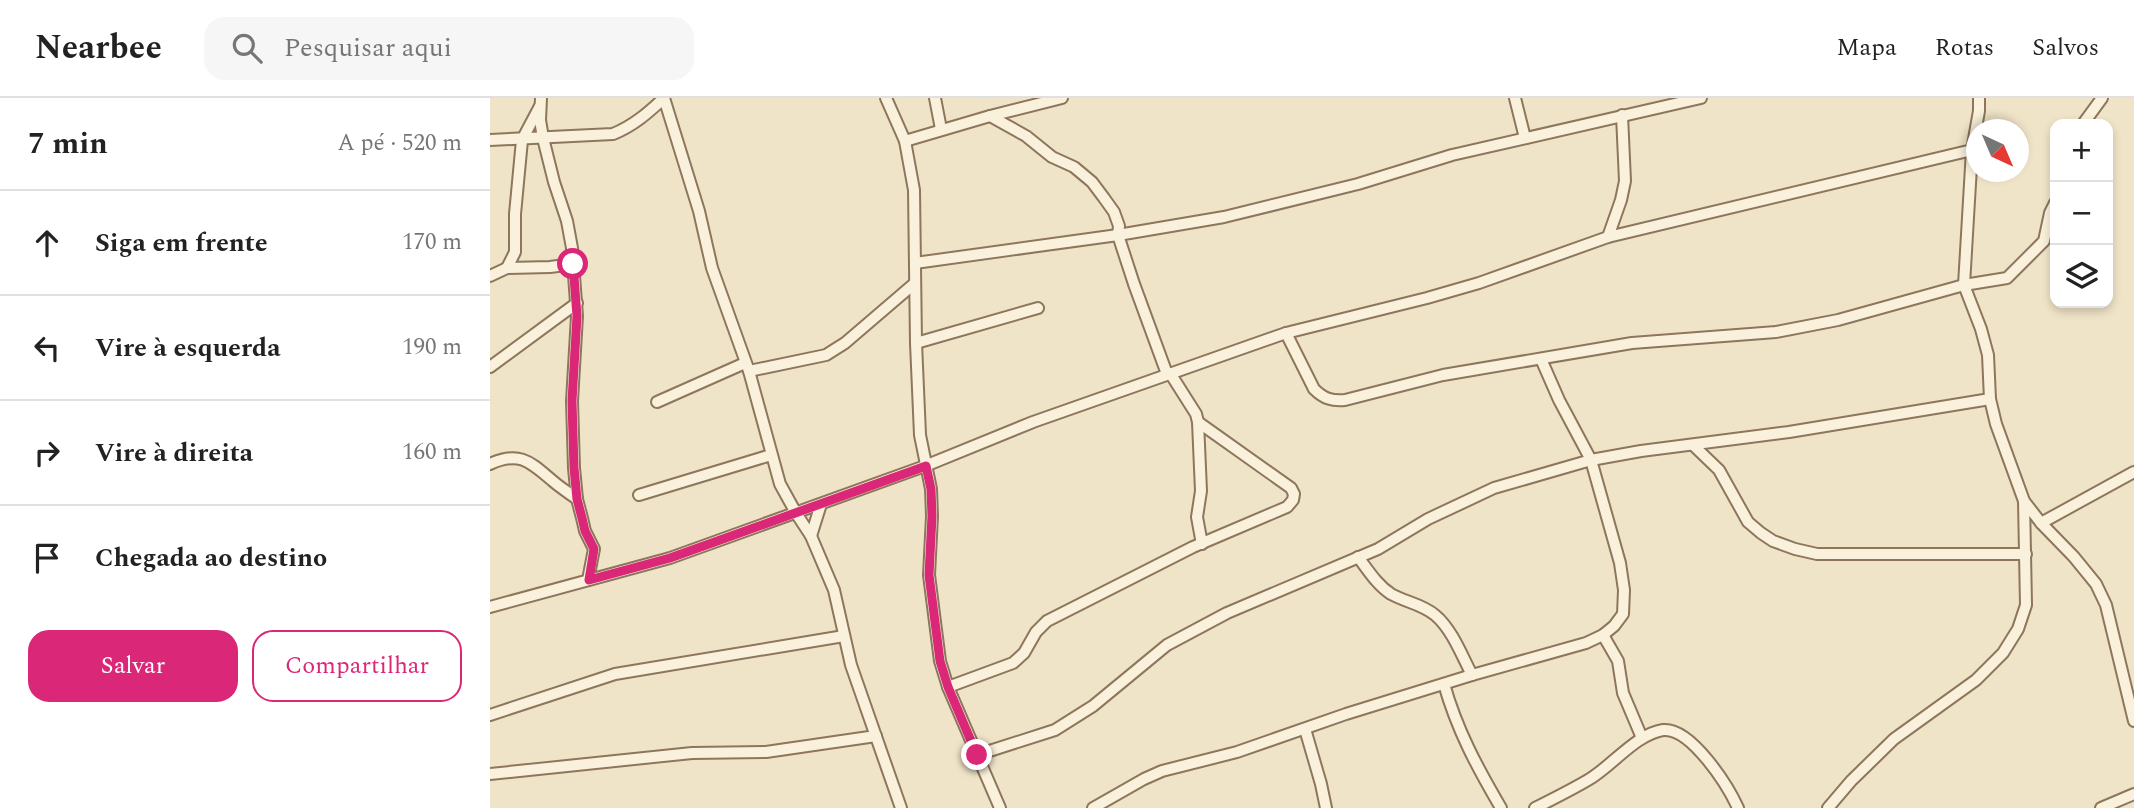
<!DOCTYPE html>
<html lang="pt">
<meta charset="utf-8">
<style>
body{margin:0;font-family:Spectral,serif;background:#f6f6f6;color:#222}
.controls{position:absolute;right:21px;top:21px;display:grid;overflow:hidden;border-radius:14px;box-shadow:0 4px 10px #0003}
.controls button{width:63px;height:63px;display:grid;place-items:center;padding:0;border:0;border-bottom:2px solid #e0e0e0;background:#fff;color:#222;font:35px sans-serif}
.compass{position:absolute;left:1476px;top:21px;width:63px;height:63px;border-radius:50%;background:#fff;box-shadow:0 4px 10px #0003;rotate:136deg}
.stop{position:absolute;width:21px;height:21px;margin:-16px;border:5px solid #db2777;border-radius:50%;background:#fff}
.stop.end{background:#db2777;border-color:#fff;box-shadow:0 2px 7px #0008}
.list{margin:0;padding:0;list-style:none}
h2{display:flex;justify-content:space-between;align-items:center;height:91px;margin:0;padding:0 28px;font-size:30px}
h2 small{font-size:23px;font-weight:400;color:#767676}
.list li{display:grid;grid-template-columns:46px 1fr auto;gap:21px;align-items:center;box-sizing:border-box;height:105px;padding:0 28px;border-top:2px solid #e0e0e0}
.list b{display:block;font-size:26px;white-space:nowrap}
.list em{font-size:23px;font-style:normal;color:#767676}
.actions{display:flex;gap:14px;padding:21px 28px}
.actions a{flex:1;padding:16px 0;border:2px solid #db2777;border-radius:21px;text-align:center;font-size:24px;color:#db2777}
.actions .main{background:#db2777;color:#fff}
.icon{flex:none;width:38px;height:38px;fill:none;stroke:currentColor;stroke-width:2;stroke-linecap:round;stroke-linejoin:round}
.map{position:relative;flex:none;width:1644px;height:710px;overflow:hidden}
header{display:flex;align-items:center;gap:42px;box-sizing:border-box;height:98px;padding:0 35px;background:#fff;border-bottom:2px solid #e0e0e0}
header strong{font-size:33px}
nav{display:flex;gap:38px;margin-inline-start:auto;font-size:24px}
.search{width:490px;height:63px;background:#f6f6f6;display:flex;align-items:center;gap:18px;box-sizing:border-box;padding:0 24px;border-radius:21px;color:#767676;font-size:26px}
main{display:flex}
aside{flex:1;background:#fff}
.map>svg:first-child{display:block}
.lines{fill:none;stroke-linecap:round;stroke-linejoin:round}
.minor-casing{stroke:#8d765c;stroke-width:14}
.minor{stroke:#faf1dc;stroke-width:10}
.route{stroke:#db2777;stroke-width:9}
</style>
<header>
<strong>Nearbee</strong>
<div class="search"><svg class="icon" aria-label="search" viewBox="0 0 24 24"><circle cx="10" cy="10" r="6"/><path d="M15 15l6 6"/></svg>Pesquisar aqui</div>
<nav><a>Mapa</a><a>Rotas</a><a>Salvos</a></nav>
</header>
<main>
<aside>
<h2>7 min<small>A pé · 520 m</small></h2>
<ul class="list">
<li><svg class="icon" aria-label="ahead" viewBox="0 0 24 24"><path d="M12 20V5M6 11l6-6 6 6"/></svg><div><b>Siga em frente</b></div><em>170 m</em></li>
<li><svg class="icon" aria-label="left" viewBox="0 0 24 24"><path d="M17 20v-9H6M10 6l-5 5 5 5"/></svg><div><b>Vire à esquerda</b></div><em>190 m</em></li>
<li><svg class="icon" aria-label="right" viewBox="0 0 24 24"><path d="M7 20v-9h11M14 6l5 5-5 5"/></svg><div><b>Vire à direita</b></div><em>160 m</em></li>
<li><svg class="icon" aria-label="arrive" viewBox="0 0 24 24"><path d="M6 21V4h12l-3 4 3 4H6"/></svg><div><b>Chegada ao destino</b></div></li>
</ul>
<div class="actions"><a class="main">Salvar</a><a>Compartilhar</a></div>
</aside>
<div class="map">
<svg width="1644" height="710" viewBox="0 0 1644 710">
<rect width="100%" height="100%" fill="#f0e4c8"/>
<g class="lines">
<defs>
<g id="minor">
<polyline points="51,0 50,22 53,40 64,84 77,123 82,150 87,218 82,303 84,370 87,401 92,420 95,433 104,451 98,482"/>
<polyline points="396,0 415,43 424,92 426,245 430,337 441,391 442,418 439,477 450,563 458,589 510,710"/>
<polyline points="445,0 451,31"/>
<polyline points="1025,0 1035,40"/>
<polyline points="1489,0 1489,13 1482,52 1474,187 1491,231 1498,257 1500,301 1506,326 1534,403 1551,425 1584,459 1606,486 1616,507 1644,623"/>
<polyline points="500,18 536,38 562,59 584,69 602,84 614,100 624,114 629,128 628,137 644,186 677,276"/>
<polyline points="1593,26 1612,0"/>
<path d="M0 42 123 36C143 28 158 15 174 0L209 113 222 170 259 273 290 386 306 415 321 438 344 492 361 567 411 710"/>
<polyline points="415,43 500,18 572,0"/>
<polyline points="1118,139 1131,102 1135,83 1132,17"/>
<polyline points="425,165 628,137 734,119 868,86 962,57 1211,0"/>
<polyline points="17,170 25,154 25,116 32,42 50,8"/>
<polyline points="0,178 17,170 60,169 83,166"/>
<path d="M796 235 824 291C834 301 842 303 855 302L953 277 1142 245 1286 234 1348 222 1474 187 1517 180 1554 143 1560 115 1565 105"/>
<polyline points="426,245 548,210"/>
<polyline points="0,269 87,205"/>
<polyline points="259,273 336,257 355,245 425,185"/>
<polyline points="680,275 706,316 708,324 711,393 707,419 712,446"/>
<polyline points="167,304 255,265"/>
<polyline points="1203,347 1229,372 1258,424 1271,435 1283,443 1305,451 1327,456 1536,456"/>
<path d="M0 366C31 352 41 365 64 384 71 390 79 395 87 401"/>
<polyline points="149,397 281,357"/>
<polyline points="1551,425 1644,374"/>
<polyline points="321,438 331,406"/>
<path d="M868 459C878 472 887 487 901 496 915 504 932 506 945 517 962 531 972 558 982 577"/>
<polyline points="0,509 180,460 435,368 543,324 796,235 937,200 989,185 1118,139 1482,52"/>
<polyline points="1113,537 1128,563 1133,595 1152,640"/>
<path d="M954 586C967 632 987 669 1011 710"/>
<polyline points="458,589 523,565 534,555 546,534 557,523 703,449 797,409 803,402 804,396 801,390 708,324"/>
<polyline points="0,617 125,576 354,538"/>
<polyline points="815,631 831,686 836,710"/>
<polyline points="487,657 565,632 603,608 677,547 737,515 888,451 938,421 1004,390 1101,362 1151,353 1299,334 1500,301"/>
<polyline points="0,676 202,655 276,654 386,638"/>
<polyline points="603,710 654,681 672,673 747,654 856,616 982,577 1096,545 1113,537 1124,528 1133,516 1134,492 1130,465 1101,362 1069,302 1051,261"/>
<path d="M1045 710C1063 701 1081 692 1098 682 1121 669 1146 636 1173 632 1201 629 1238 688 1248 710"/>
<polyline points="1338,710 1361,683 1404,641 1486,582 1513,555 1528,531 1536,507 1534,403"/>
<polyline points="1611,710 1644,696"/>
</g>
</defs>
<use href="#minor" class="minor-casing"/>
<use href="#minor" class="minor"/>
</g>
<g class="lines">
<polyline class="route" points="83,166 87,218 82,303 84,370 87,401 92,420 95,433 104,451 99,482 180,460 436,368 441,391 442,418 439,477 450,563 458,589 487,657"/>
</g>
</svg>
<div class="controls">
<button>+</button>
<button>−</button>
<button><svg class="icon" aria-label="layers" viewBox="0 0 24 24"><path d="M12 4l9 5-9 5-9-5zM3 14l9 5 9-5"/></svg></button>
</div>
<svg class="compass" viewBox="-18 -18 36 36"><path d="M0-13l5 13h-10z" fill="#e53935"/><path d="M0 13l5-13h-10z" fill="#767676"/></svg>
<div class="stop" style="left:83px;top:166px"></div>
<div class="stop end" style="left:487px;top:657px"></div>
</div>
</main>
